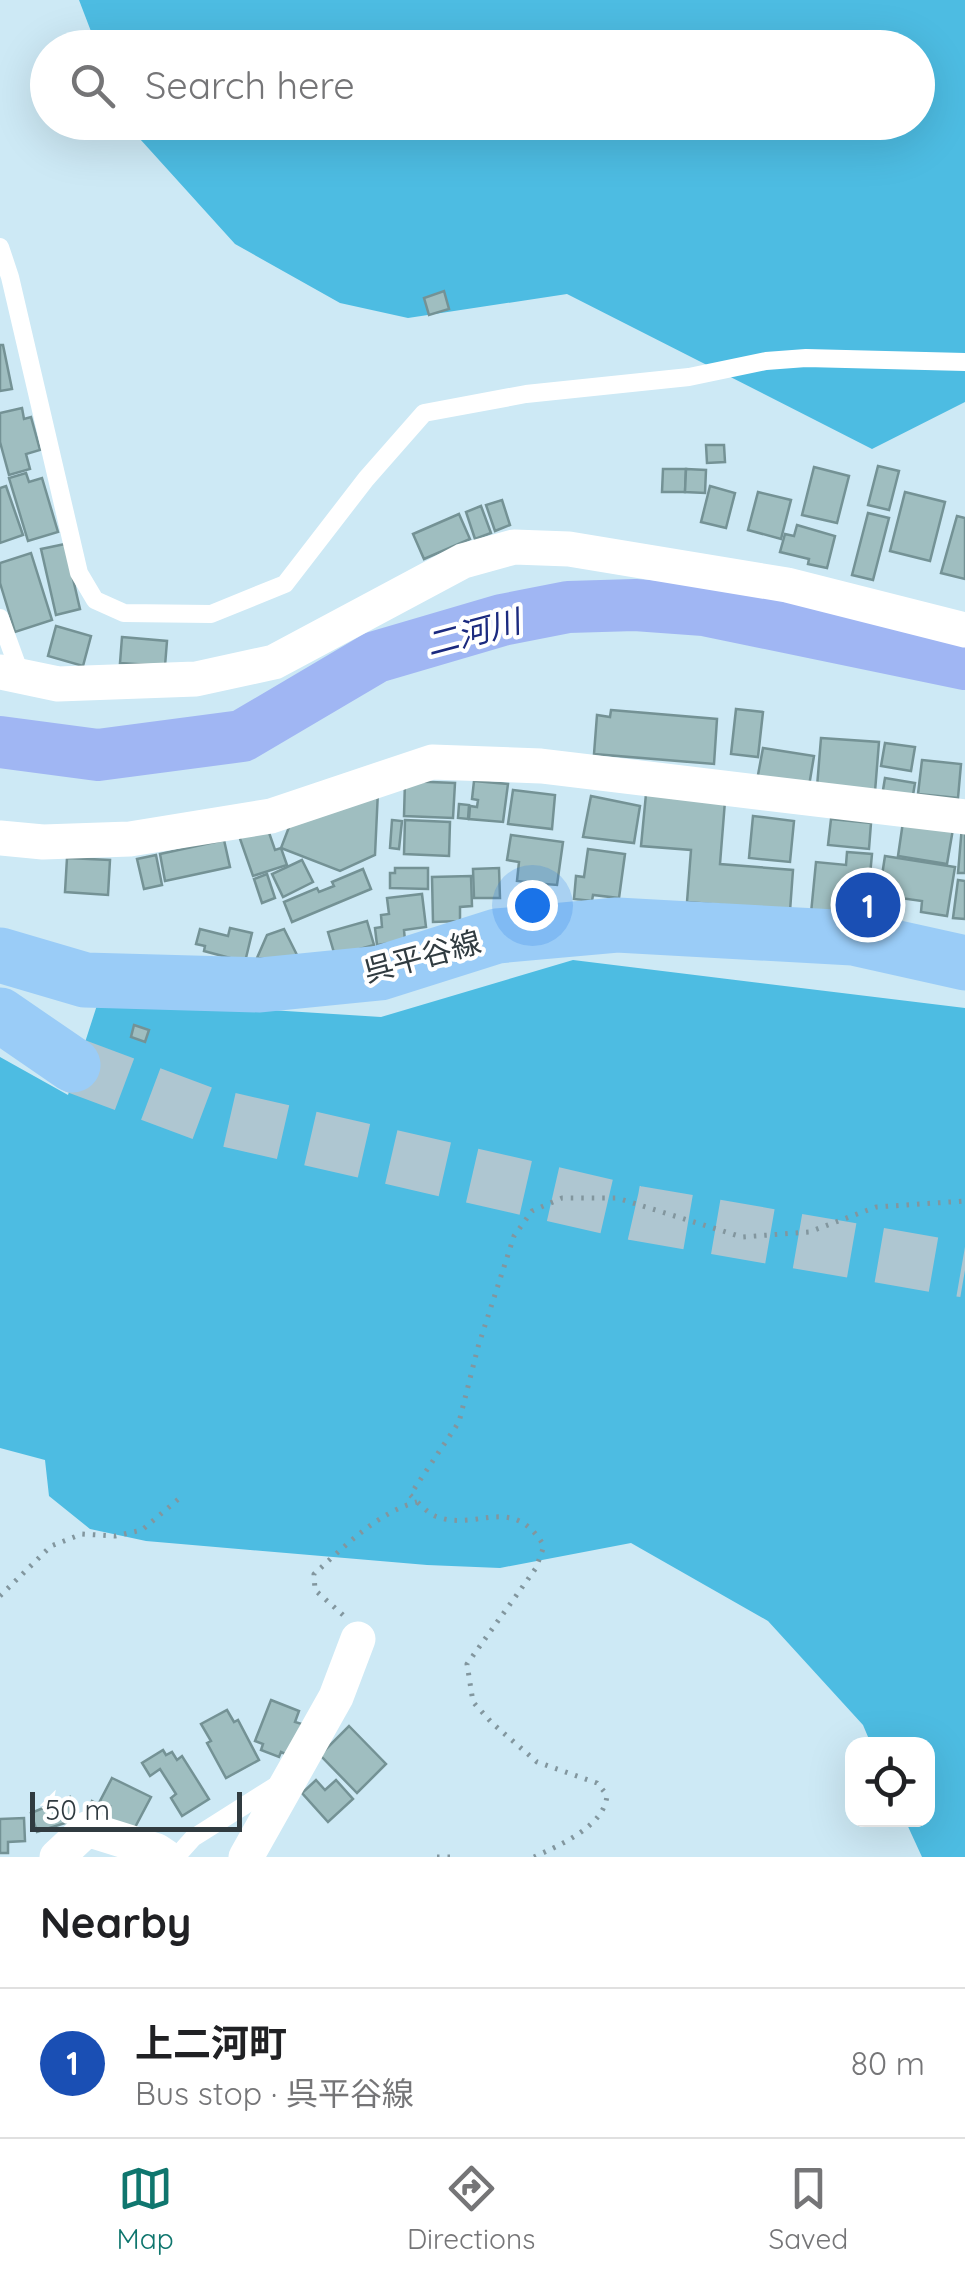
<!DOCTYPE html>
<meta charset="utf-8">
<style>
body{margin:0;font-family:Quicksand,"Noto Sans JP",sans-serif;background:#f6f6f6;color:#202124}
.controls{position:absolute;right:30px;bottom:30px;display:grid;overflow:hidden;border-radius:20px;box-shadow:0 10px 40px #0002}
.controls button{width:90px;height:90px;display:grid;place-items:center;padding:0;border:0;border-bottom:2px solid #e0e0e0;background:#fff;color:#202124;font:50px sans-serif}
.scale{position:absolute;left:30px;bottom:25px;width:212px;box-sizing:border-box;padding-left:10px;border:5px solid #303b40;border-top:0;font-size:28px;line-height:35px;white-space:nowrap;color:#303b40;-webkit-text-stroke:8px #fff;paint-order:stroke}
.you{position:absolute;left:532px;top:905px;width:35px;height:35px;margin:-25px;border:8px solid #fff;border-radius:50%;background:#1a73e8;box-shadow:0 0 0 15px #1a73e833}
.badge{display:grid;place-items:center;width:65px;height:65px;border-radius:50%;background:#0f766e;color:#fff;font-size:32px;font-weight:700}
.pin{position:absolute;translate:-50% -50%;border:5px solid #fff;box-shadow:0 2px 10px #0006}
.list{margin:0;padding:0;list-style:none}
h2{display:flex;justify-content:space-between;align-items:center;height:130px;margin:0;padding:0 40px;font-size:42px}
h2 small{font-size:32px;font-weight:400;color:#757577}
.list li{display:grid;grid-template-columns:65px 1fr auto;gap:30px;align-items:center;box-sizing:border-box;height:150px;padding:0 40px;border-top:2px solid #e0e0e0}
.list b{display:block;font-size:38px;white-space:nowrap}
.list p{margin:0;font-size:32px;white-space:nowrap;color:#757577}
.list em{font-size:32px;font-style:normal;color:#757577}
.icon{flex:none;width:55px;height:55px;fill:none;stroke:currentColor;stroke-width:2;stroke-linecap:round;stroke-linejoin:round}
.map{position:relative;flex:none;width:965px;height:1857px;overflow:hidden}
.search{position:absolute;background:#fff;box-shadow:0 10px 40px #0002;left:30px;right:30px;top:30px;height:110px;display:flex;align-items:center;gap:25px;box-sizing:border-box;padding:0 35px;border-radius:55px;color:#757577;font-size:38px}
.sheet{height:280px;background:#fff}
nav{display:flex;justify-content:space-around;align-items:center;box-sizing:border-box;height:140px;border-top:2px solid #e0e0e0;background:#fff;font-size:28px;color:#757577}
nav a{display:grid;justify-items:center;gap:5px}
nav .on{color:#0f766e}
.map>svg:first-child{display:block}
.forest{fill:#4dbce2}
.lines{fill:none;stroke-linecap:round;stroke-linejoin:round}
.river{stroke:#a0b6f3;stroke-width:52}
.building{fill:#9fbec0;stroke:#749295;stroke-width:2.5}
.primary-tunnel{stroke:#aec6d1;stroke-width:55;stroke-dasharray:55 28;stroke-linecap:butt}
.path{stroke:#82969e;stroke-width:5;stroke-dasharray:2.5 8;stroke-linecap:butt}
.lane{stroke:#fff;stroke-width:18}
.street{stroke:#fff;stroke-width:35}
.primary{stroke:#9accf7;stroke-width:55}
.labels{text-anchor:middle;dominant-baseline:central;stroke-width:8;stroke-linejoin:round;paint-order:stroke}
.street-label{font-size:30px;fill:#303b40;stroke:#fff}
.water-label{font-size:32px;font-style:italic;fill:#1b2a7f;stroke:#fff}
</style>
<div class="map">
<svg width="965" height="1857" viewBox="0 0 965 1857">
<rect width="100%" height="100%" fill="#cde9f5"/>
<g class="forest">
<polygon points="79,0 965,0 965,402 872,449 567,294 408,318 340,303 235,244 140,139 132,123 918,122 918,48 97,47"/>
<polygon points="573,960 965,1008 965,1857 922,1857 905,1820 928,1820 928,1744 871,1744 863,1725 768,1621 631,1543 500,1568 427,1565 146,1541 90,1529 49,1496 45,1460 0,1448 0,1057 68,1095 99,999 381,1017"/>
</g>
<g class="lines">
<polyline class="river" points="0,742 98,755 242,736 376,657 502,620 568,607 635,605 704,610 965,664"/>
</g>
<g class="building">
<polygon points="444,291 449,309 429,315 424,298"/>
<polygon points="0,345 3,345 12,389 0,391"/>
<polygon points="22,408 24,419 31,417 40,450 26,454 30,469 9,475 0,442 0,413"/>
<polygon points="706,445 724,445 725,462 707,463"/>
<polygon points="878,466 899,471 889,510 868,505"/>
<polygon points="814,467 849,476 837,523 802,515"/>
<polygon points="663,469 686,469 685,492 662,492"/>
<polygon points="686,469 706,470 705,493 685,492"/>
<polygon points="26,473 29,482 42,478 58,532 28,541 9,478"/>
<polygon points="6,486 23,535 0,543 0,488"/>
<polygon points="710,486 735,493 726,528 701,522"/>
<polygon points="758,492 791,500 781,539 748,530"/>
<polygon points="905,492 945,502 930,561 890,551"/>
<polygon points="502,500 510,525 495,531 486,505"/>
<polygon points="481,506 491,533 475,539 466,512"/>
<polygon points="868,513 889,518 873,580 852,575"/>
<polygon points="459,514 470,539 424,559 413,534"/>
<polygon points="957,516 965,518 965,579 941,573"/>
<polygon points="797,525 835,536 827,568 808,564 809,559 780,552 785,534 794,536"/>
<polygon points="65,544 80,609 56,615 41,549"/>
<polygon points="31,553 52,620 15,632 0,583 0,563"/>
<polygon points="56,626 91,636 83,666 48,656"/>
<polygon points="122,637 167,641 165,666 120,663"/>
<polygon points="736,709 763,712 758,757 731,754"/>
<polygon points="611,710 717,719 714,764 594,754 597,715 610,717"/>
<polygon points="821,738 879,742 874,804 816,799"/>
<polygon points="885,743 915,747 911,771 881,766"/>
<polygon points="763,748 814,756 807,798 755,791"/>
<polygon points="922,760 961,764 958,798 918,794"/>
<polygon points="885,778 915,783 911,807 881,802"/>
<polygon points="405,781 455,783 453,818 404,816"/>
<polygon points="474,781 508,784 503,822 469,819 470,806 477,807 478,800 472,799"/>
<polygon points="513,790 555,795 552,829 508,824"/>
<polygon points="378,791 375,855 340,871 281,848 294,814"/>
<polygon points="646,794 725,801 720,864 793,870 790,911 687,902 691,850 641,846"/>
<polygon points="591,796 640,806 634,843 583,837"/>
<polygon points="459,804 469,805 468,819 458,818"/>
<polygon points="904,815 954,823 947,864 898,856"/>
<polygon points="753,816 794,821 790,862 749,858"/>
<polygon points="831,819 871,823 869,849 828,845"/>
<polygon points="392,820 402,821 399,849 390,848"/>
<polygon points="405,820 450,822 449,856 404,854"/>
<polygon points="266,824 275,850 281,848 287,865 253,876 238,833"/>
<polygon points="962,826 965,826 965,873 958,873"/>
<polygon points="511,835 563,842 557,885 546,884 544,894 526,892 527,882 517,881 519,862 507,860"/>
<polygon points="224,840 230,867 165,881 160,854"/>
<polygon points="588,849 625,854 619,898 593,895 592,901 574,899 576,876 584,877"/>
<polygon points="847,852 872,854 866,918 811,913 816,862 846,865"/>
<polygon points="156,855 162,885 144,889 137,859"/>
<polygon points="885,856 955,867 947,916 921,912 922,901 879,895"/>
<polygon points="67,858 110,860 108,895 65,892"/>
<polygon points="302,860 313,882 283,897 272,874"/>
<polygon points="395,868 428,868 428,889 390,888 390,873 395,873"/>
<polygon points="499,868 500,898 474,898 473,869"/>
<polygon points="363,869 371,889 292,922 284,902 317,888 319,892 334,886 332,882"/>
<polygon points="267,874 275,898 262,903 254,879"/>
<polygon points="471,876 472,906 460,907 460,921 433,922 432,877"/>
<polygon points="958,880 965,881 965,919 953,918"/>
<polygon points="422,894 426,927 404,930 405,941 377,945 375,928 382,927 381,915 389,914 387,898"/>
<polygon points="367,921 374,945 335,956 328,932"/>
<polygon points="230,928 252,933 245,962 204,951 205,946 196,944 200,929 228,936"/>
<polygon points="284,929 301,963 257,958 267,935"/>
<polygon points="134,1025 149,1030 145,1042 131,1037"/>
<polygon points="271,1700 299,1711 295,1722 302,1724 290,1756 281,1752 279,1757 261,1750 263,1744 255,1741"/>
<polygon points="227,1710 234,1722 238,1720 259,1760 226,1778 207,1743 211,1741 201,1724"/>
<polygon points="349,1726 386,1764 357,1793 320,1755"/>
<polygon points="163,1750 166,1755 172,1752 177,1760 182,1756 209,1799 182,1816 171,1798 176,1794 160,1769 150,1776 142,1763"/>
<polygon points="112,1778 151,1797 132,1833 104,1818 110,1806 100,1801"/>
<polygon points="316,1780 325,1790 336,1780 353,1799 328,1822 302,1793"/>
<polygon points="70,1797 78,1819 37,1832 31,1813"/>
<polygon points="92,1801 106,1808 98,1825 85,1818"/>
<polygon points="24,1818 25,1841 8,1842 8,1853 0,1853 0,1819"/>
</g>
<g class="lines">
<polyline class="primary-tunnel" points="73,1065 204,1114 635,1213 965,1270"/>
<g class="path">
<polyline points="0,1596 51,1546 82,1534 115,1536 142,1530 182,1496"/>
<path d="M343 1615 315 1590 314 1574C344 1547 378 1512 417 1502"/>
<polyline points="437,1857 450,1857"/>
<path d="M534 1857C560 1845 605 1826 607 1795L597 1783 537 1762 492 1723 473 1702 467 1664 536 1568 544 1546C512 1492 476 1533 435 1516 426 1512 417 1501 410 1495L459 1422 478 1347 514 1236 532 1211 562 1198H617L742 1237 809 1232 876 1207 965 1201"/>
</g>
<g class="lane">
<polyline points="0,247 10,277 79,573 95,600 124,613 211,614 285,584 366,479 424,413 526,394 689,377 766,361 806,358 965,362"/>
<polyline points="0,618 21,676"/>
<polyline points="176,1857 193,1838 277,1785"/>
</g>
<g class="street">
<polyline points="0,672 58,684 196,679 274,662 463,561 514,547 569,549 787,585 965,630"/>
<polyline points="0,838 43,842 130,839 271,816 432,762 541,766 965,817"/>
<polyline points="57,1857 87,1829 157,1851 166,1857"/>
<polyline points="246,1857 336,1697 358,1639"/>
</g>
<g class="primary">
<polyline points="0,955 85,980 260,985 380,973 497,936 617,925 853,938 965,963"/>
<polyline points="0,1015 73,1065"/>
</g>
</g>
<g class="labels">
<g class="street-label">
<text transform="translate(422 956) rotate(-15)">呉平谷線</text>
</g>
<g class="water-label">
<text transform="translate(473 632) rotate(-15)">二河川</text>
</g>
</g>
</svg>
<div class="controls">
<button><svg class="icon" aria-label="locate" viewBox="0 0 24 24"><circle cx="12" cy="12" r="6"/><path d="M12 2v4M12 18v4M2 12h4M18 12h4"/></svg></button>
</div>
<div class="scale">50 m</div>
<div class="you"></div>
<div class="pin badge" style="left:868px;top:905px;background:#1a4fb4">1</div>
<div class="search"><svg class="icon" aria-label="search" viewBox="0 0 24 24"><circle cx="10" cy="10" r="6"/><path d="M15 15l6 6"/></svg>Search here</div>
</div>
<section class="sheet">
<h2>Nearby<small></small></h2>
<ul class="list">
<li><span class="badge" style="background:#1a4fb4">1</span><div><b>上二河町</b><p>Bus stop · 呉平谷線</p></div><em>80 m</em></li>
</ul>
</section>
<nav>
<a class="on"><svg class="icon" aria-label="map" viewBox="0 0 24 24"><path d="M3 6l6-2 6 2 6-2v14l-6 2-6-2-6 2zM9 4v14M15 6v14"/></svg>Map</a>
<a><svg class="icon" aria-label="directions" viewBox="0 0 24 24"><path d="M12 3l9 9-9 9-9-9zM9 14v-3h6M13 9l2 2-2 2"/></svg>Directions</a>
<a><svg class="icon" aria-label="saved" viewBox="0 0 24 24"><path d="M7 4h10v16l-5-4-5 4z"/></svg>Saved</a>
</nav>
